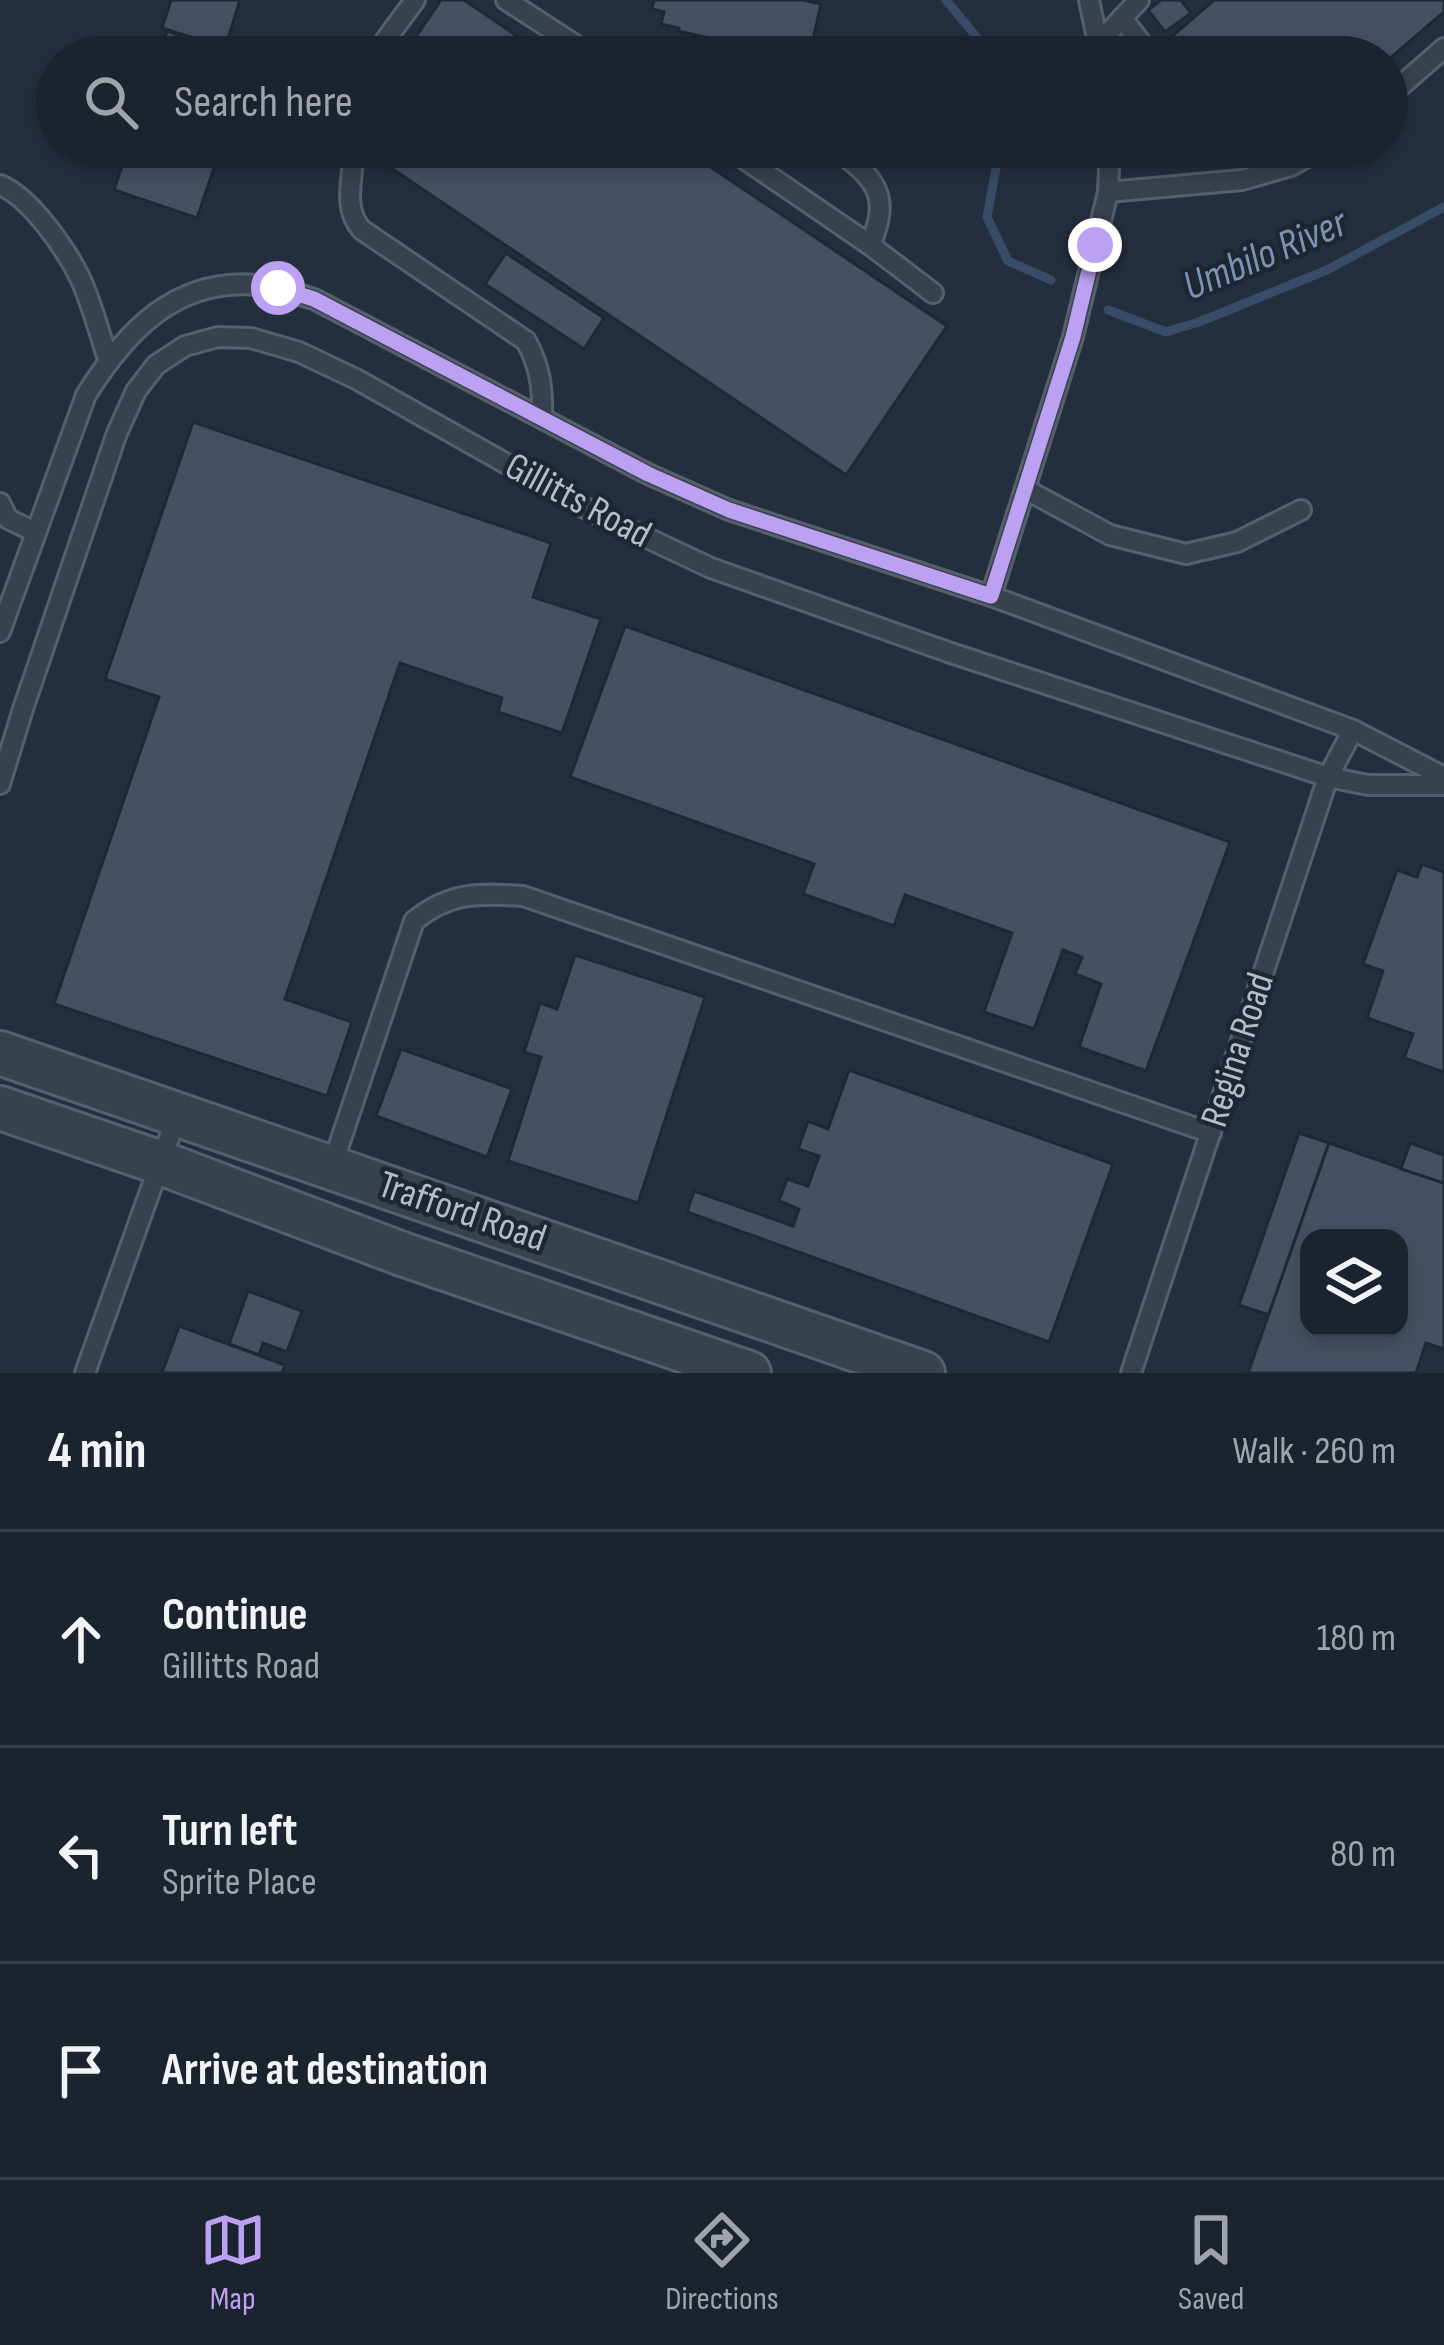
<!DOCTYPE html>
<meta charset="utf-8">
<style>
body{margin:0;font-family:"Sofia Sans Condensed",sans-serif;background:#282f3a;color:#f1f3f6}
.controls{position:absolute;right:36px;bottom:36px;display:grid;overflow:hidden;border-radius:24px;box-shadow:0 6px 18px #0003}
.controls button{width:108px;height:108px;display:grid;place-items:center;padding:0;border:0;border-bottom:3px solid #39404a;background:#1b232e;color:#f1f3f6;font:60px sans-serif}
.stop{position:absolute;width:36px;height:36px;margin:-27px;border:9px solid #bca0f2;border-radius:50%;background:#fff}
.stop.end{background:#bca0f2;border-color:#fff;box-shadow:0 3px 12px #0008}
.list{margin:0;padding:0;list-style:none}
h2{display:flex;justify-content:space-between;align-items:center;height:156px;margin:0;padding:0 48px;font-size:51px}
h2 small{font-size:39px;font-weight:400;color:#a0a4aa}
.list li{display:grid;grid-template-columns:78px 1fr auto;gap:36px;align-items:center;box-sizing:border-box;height:216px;padding:0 48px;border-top:3px solid #39404a}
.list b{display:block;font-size:45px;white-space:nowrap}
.list p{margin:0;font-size:39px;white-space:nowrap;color:#a0a4aa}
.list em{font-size:39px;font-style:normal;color:#a0a4aa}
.icon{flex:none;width:66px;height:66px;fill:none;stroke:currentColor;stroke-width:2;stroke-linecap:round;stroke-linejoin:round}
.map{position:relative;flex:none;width:1444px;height:1373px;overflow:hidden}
.search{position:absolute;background:#1b232e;box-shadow:0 6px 18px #0003;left:36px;right:36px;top:36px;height:132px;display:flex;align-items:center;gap:30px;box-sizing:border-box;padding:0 42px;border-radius:66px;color:#a0a4aa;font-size:45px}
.sheet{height:804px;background:#1b232e}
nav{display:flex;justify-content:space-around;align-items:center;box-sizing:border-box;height:168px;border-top:3px solid #39404a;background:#1b232e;font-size:33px;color:#a0a4aa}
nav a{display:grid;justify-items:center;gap:6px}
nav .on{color:#bca0f2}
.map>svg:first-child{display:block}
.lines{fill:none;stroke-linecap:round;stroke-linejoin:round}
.stream{stroke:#394c67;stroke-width:9}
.building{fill:#455162;stroke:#1f2835;stroke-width:3;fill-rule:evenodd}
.service-casing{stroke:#565f6c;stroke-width:24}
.tertiary-casing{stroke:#565f6c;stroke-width:48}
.service{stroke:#38414e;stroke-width:18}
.tertiary{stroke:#38414e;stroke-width:42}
.route{stroke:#bca0f2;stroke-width:15}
.labels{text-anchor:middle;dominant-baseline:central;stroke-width:9;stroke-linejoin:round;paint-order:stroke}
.street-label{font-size:39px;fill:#b4bcc9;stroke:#1d2633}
.water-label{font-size:42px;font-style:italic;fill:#7c92b1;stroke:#1d2633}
</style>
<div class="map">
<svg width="1444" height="1373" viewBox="0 0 1444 1373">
<rect width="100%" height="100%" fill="#242f3e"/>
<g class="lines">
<g class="stream">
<polyline points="946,0 993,57"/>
<polyline points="1000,147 987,217 1008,261 1051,280"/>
<polyline points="1108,310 1166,332 1199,322 1327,270 1444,207"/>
</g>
</g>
<g class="building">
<polygon points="171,0 240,0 225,48 162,28"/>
<polygon points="441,0 464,0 548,57 402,57"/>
<polygon points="654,0 803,0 821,4 809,57 793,57 678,31 679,28 661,24 664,12 652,9"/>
<polygon points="1161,0 1181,0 1191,13 1165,32 1148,10"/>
<polygon points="1214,0 1444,0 1444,12 1387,61 1387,57 1338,57 1323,39 1303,57 1187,57 1170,38"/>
<polygon points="167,31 245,57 159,57"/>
<polygon points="128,147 221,147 197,218 114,190"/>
<polygon points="360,147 681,147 947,326 846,475"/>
<polygon points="506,253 604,318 584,349 485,284"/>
<polygon points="193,422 551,543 533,597 601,619 562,733 498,712 502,698 400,663 285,999 352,1022 327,1096 54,1004 159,697 105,679"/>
<polygon points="625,626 1230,842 1146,1071 1079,1047 1101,984 1075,974 1082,957 1063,950 1034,1029 984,1012 1012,933 905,895 894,926 803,894 814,864 570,777"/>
<polygon points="1422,864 1444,872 1444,1072 1404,1058 1413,1034 1367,1018 1383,971 1363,964 1397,870 1417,877"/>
<polygon points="575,955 705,997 638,1203 508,1161 541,1057 524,1052 540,1003 557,1009"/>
<polygon points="401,1049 512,1089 487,1157 376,1116"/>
<polygon points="849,1070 1113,1164 1049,1342 687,1212 694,1191 793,1226 799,1209 779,1201 787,1179 808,1186 819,1156 798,1149 808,1121 828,1129"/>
<polygon points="1299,1133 1329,1143 1269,1315 1239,1305"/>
<path d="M1329 1143 1444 1183V1349L1426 1343 1416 1373H1248ZM1309 1238H1399V1328H1309Z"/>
<polygon points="1410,1143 1444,1155 1444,1183 1401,1169"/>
<polygon points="248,1291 302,1311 287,1352 263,1343 259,1355 229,1344"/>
<polygon points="179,1326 285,1365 282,1373 162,1373"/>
</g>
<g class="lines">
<defs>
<g id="service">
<polyline points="506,0 594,57"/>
<polyline points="1089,0 1101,57"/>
<polyline points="1122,18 1152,57"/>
<polyline points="1099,43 1139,0"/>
<polyline points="373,57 415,0"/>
<polyline points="1387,98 1444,48"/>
<path d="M354 147C354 175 341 207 362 230L526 341C540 366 543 389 542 417"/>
<polyline points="727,147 870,245 933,293"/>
<path d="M833 147C873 177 893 193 870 245"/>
<path d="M0 185C30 197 66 249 80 278 92 303 99 333 108 359"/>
<polyline points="1108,192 1242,180 1291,166 1324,147"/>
<polyline points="1025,489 1110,535 1186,554 1237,542 1301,510"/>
<polyline points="0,503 8,519 35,532"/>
<polyline points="991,596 1073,337 1108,192 1110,147"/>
<path d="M0 632 86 395C126 331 176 277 259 285 277 286 296 294 314 299L648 474 729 510 991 596 1353 730 1444 777"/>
<polyline points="0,784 23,709 117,433 136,391 156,365 185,346 218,337 251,338 299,352 356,379 592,512 711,568 948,652 1328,777 1368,785 1444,785"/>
<path d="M332 1166 414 921C449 892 479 893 523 896L1211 1133"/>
<polyline points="85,1373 177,1116"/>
<polyline points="1131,1373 1328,777 1353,730"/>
</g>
<g id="tertiary">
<polyline points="0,1053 923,1373"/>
<polyline points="0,1108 161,1163 402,1254 749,1373"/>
</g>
</defs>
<use href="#service" class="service-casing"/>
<use href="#tertiary" class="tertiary-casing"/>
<use href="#service" class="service"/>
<use href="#tertiary" class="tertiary"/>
</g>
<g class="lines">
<polyline class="route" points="278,288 314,299 648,474 729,510 991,596 1073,337 1095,245"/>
</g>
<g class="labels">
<g class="street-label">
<text transform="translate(578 501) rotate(28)">Gillitts Road</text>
<text transform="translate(1238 1050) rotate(-72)">Regina Road</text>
<text transform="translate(462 1212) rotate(19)">Trafford Road</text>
</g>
<g class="water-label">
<text transform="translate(1265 255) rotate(-23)">Umbilo River</text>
</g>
</g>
</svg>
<div class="controls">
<button><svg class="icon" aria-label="layers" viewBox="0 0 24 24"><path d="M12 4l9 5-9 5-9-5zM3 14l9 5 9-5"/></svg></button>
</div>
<div class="stop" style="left:278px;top:288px"></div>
<div class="stop end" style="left:1095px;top:245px"></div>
<div class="search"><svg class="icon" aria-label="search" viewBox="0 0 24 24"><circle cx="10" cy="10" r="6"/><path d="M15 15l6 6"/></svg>Search here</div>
</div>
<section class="sheet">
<h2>4 min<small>Walk · 260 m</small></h2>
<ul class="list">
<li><svg class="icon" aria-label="ahead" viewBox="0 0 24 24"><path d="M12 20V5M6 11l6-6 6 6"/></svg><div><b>Continue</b><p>Gillitts Road</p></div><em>180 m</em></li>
<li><svg class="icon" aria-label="left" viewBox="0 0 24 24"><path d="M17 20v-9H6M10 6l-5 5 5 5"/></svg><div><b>Turn left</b><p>Sprite Place</p></div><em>80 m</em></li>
<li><svg class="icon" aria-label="arrive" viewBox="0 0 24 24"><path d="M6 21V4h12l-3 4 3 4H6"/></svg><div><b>Arrive at destination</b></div></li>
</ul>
</section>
<nav>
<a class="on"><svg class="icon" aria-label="map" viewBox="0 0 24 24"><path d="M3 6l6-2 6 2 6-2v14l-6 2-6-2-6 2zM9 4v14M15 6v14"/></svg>Map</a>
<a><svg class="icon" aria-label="directions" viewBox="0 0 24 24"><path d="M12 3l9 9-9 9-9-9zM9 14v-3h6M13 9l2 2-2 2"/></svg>Directions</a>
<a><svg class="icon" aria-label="saved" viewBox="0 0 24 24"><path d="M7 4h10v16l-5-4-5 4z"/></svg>Saved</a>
</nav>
